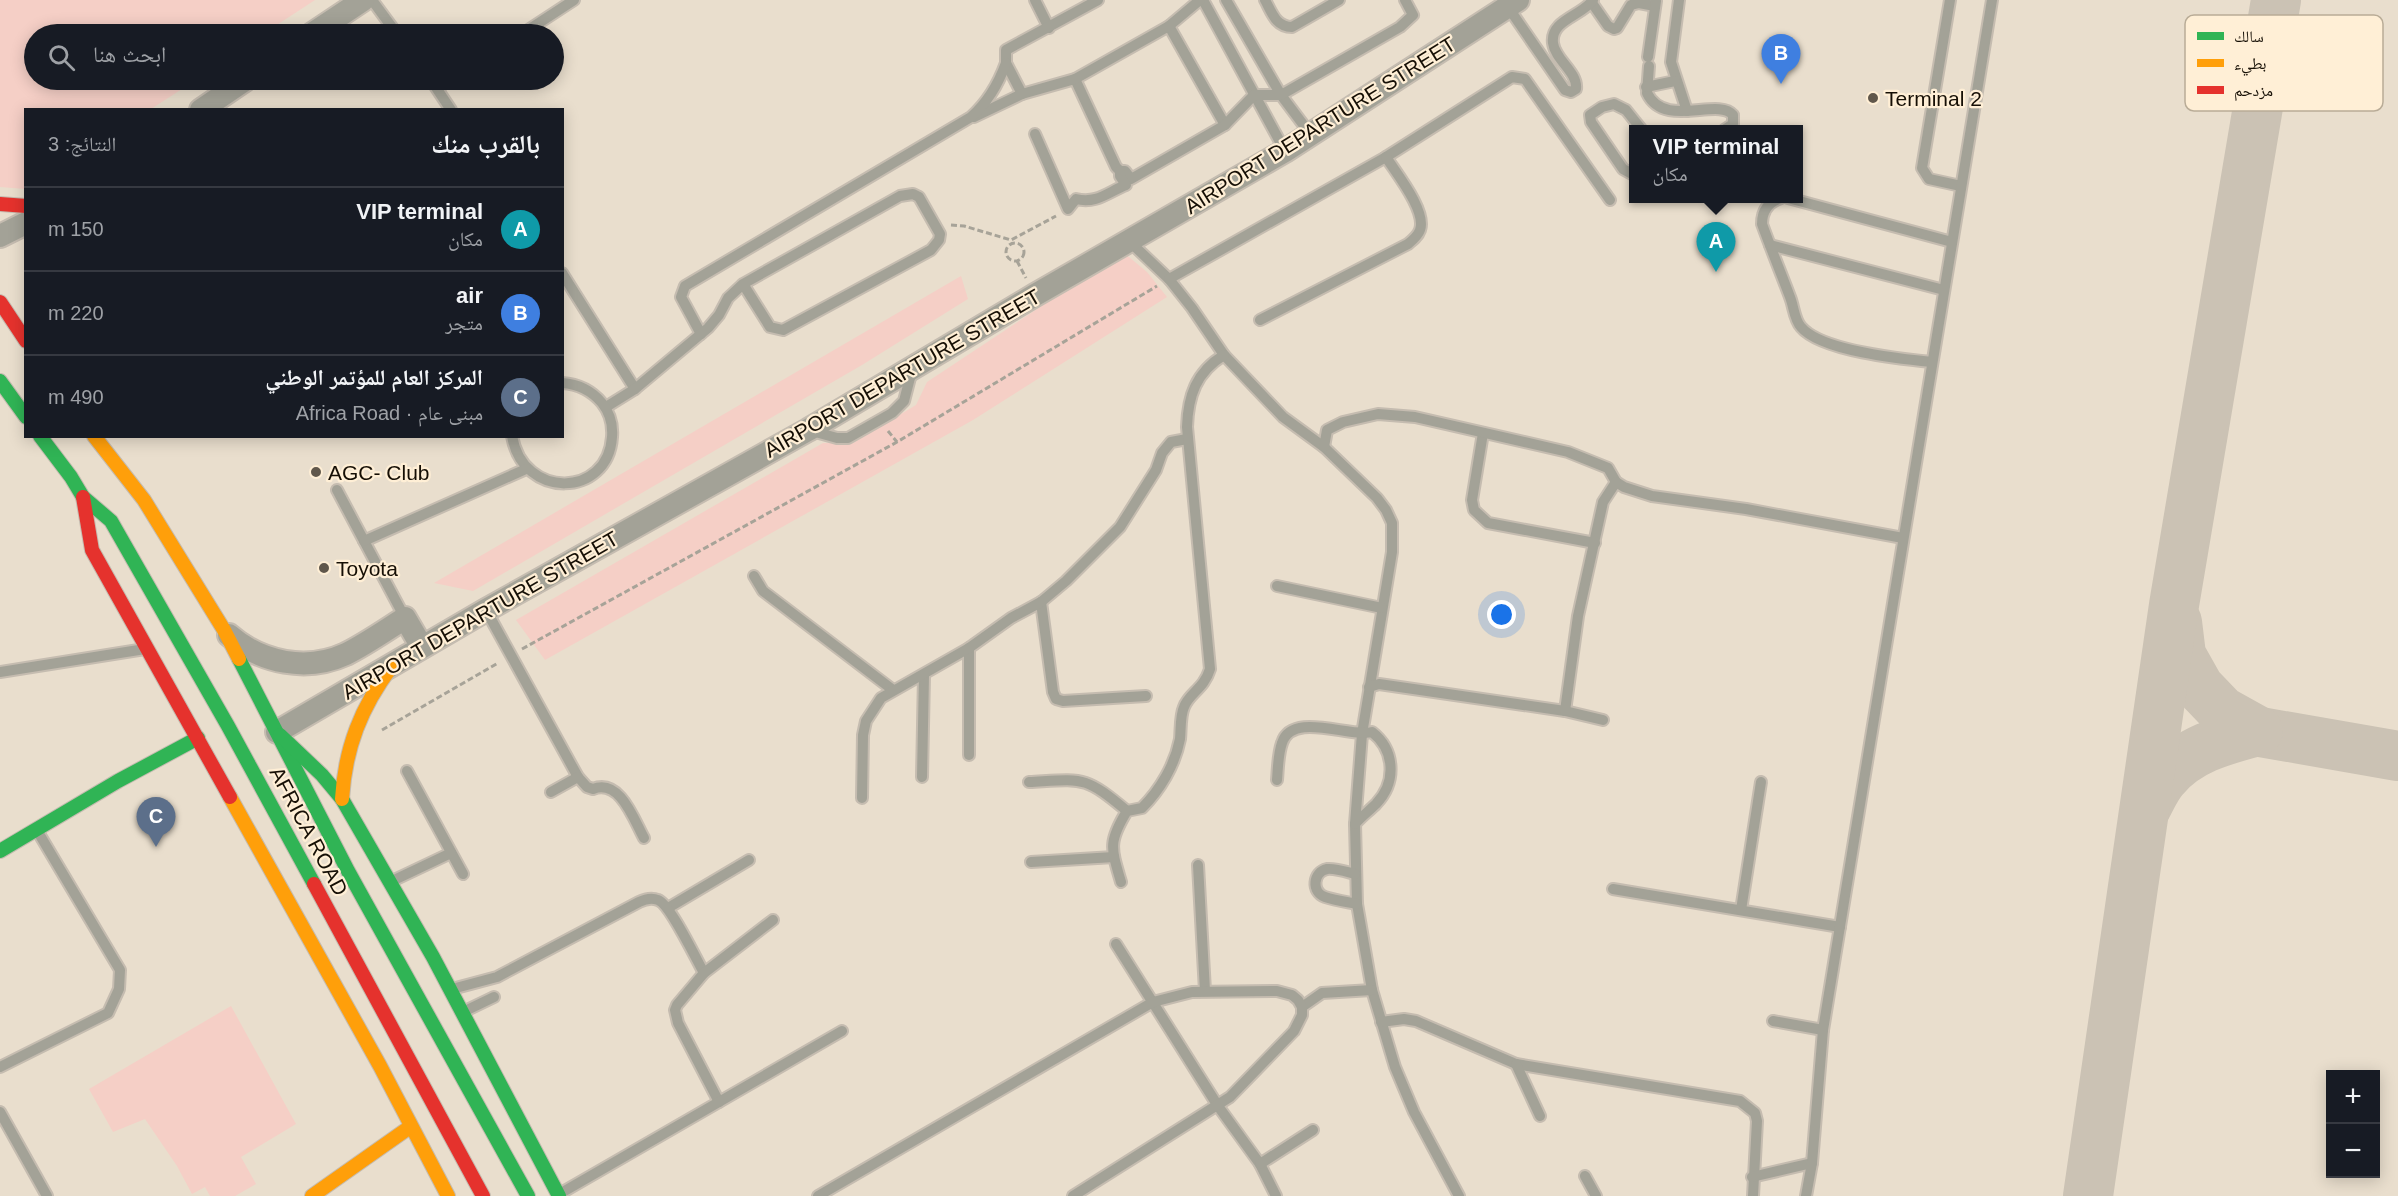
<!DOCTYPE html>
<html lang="ar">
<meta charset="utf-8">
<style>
body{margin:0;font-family:Helvetica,"Noto Naskh Arabic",sans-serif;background:#20242c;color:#f1f3f6;direction:rtl}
.controls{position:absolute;right:18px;bottom:18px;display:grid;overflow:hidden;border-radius:0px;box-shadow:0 3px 15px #0003}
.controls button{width:54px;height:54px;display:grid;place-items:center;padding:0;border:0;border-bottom:2px solid #363941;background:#171b24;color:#f1f3f6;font:30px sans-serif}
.you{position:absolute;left:1502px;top:615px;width:21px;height:21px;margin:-15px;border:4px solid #fff;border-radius:50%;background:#1a73e8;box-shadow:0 0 0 9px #1a73e833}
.badge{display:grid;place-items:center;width:39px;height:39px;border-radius:50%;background:#0f766e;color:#fff;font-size:20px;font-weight:700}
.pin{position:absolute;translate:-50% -50px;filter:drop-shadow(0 2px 3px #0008)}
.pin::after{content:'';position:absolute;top:32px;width:21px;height:18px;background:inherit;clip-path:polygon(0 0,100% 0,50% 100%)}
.popup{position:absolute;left:1629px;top:125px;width:174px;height:78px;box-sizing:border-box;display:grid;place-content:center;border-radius:0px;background:#171b24;filter:drop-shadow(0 2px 4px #0005);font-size:20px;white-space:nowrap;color:#9ea1a6}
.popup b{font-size:22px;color:#f1f3f6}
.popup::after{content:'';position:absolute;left:50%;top:100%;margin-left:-12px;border:12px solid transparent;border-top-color:#171b24}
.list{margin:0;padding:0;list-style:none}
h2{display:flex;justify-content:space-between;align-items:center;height:78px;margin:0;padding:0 24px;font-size:26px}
h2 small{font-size:20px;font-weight:400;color:#9ea1a6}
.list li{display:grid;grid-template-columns:39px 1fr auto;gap:18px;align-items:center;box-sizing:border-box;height:84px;padding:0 24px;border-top:2px solid #363941}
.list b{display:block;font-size:22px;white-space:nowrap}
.list p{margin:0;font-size:20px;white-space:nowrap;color:#9ea1a6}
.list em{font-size:20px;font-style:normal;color:#9ea1a6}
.icon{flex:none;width:33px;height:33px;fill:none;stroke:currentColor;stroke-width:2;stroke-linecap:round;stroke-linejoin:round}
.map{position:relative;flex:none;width:2398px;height:1196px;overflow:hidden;direction:ltr}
.search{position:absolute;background:#171b24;box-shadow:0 3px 15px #0003;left:24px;top:24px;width:540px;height:66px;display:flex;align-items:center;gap:15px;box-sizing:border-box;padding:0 21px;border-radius:33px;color:#9ea1a6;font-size:22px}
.panel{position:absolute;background:#171b24;box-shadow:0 3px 15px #0003;left:24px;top:108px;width:540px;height:330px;border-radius:0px;direction:rtl}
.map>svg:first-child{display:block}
.grass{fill:#f5cfc6}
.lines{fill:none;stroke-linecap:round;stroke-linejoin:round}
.taxiway{stroke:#cbc2b4;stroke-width:50}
.lane-casing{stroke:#c5bcb0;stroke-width:14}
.street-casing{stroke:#c5bcb0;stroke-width:26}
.fast-casing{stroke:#c5bcb0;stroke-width:16}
.slow-casing{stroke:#c5bcb0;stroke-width:16}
.jam-casing{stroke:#c5bcb0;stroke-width:16}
.path{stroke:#a7a398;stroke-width:3;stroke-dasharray:6 3;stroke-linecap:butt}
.lane{stroke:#a3a297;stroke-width:10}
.street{stroke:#a3a297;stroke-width:22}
.fast{stroke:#30b455;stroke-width:14}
.slow{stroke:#ff9f0a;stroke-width:14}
.jam{stroke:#e5322d;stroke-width:14}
.poi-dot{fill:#60574b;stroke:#ffefd6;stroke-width:2}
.labels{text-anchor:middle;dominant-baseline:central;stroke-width:4.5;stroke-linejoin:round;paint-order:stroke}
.poi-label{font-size:21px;fill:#160f05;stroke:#ffefd6;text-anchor:start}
.street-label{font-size:21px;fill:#160f05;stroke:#ffefd6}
.key{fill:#ffefd6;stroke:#b9ac97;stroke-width:1.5}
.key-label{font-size:16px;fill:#160f05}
</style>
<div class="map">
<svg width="2398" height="1196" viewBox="0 0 2398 1196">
<rect width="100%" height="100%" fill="#e9decd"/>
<g class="grass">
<polygon points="0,0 315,0 263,34 34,34 34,80 196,80 151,109 26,110 25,189 0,187"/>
<polygon points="1123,252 1147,272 1167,297 973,420 545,660 516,620 823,443 853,443 916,405 927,382"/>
<polygon points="961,276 968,299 862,365 473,591 434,583"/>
<polygon points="231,1006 296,1124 241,1157 256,1184 235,1196 210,1196 205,1187 192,1194 177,1166 145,1119 113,1132 89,1089"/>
</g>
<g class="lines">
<g class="taxiway">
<polyline points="2226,726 2398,756"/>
<path d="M2145 810C2151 799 2156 787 2164 778 2188 749 2224 740 2258 731L2222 711 2199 687 2181 655 2177 622"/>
<polyline points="2088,1196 2174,605 2276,0"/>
</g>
<defs>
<g id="lane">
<polyline points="372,0 397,34"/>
<polyline points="1035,0 1049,28"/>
<polyline points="1203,0 1285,151"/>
<polyline points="1226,0 1281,95 1311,135"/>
<path d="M1265 0C1272 13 1276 27 1292 27L1339 0"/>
<polyline points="1679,0 1671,62 1687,111"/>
<polyline points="1950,0 1922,168 1929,179 1961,186"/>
<polyline points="1592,3 1608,26 1614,29 1617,28 1631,5 1639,3 1655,6"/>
<path d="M1508 7 1565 90 1571 92 1576 89C1578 72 1555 60 1553 43 1550 20 1582 16 1593 0"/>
<polyline points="1169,26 1225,125"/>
<polyline points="522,34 574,0"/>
<polyline points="1648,57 1656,1"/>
<path d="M1649 66 1647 93C1664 129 1718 97 1733 115V124L1724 130"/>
<polyline points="1075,79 1116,167 1120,171 1125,171 1131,179 1225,125 1254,95 1281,95 1400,27 1413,15 1405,0"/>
<polyline points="431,80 451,110"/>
<polyline points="1646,87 1675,81"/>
<polyline points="437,88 450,80"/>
<polyline points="1022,94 1006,63 1006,50 1098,0"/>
<polyline points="974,117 1022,94 1075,79 1169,26 1200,0"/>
<path d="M1035 134 1068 209 1076 199C1097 204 1108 192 1126 185L1120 176V171"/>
<polyline points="1634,175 1623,169 1591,122 1590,115 1602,107 1614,104 1626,110 1642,130"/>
<path d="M1781 198C1768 202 1762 211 1762 224 1771 249 1781 273 1790 297 1794 307 1794 319 1801 327 1821 351 1901 359 1932 362"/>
<polyline points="1788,198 1952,242"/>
<polyline points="1129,241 1169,279 1192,308 1224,355 1283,417 1324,447 1377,498 1386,510 1392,523 1392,552 1362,734 1355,824 1357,904 1372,990 1395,1067 1414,1112 1459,1196"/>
<polyline points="1770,245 1944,290"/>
<polyline points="562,273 635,389"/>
<polyline points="1169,279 1386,157 1512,77 1525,79 1610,200"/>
<path d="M1260 320 1408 244C1413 240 1418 236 1420 230 1427 211 1396 173 1386 157"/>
<path d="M701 334 681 297 685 286 971 117C988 102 998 85 1006 63"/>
<polyline points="606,407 635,389 708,328 719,315 728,298 743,284 900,196 913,194 919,197 940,234 939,240 931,250 783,330 770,327 743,284"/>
<polyline points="812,431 837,438 848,438 892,413 904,401 912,370"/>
<polyline points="1483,433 1472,500 1474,510 1488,523 1595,543"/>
<path d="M512 436C523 500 608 498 612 437 613 425 610 413 602 403 592 391 578 384 562 383"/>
<polyline points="1324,447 1327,430 1343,422 1378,414 1415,417 1568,452 1608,468 1616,482 1624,487 1652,496 1746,509 1903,538"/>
<polyline points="337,490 405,618"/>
<polyline points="364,541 526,469"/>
<polyline points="754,576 763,591 893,690"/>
<polyline points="1277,586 1382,608"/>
<polyline points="1041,602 1053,692 1056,699 1063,701 1146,696"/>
<path d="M486 610 578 777 587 787 593 789C620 778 634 820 644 838"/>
<polyline points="0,672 145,649"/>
<polyline points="1369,687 1379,684 1565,711 1603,720"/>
<polyline points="1565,711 1578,616 1603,502 1616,482"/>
<polyline points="969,755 969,648"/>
<polyline points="407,771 463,874"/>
<polyline points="922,777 924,675"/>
<path d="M1277 780C1278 768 1278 754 1282 743 1292 711 1350 738 1372 732 1395 750 1397 782 1376 804 1369 811 1361 817 1355 824"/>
<path d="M1029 782C1083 779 1084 775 1127 811"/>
<polyline points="551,792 578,777"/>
<polyline points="862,798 863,735 866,721 881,698 969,648 1011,618 1041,602 1066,581 1120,527 1156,470 1162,453 1171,442 1187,439"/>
<polyline points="1031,862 1114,857"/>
<polyline points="1198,865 1205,991"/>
<path d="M1355 874C1347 872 1335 868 1327 869 1313 872 1311 892 1325 897 1334 900 1347 902 1357 904"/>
<polyline points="392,881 451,853"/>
<path d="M1121 882C1111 848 1108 842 1127 811L1142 808C1160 790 1175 765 1180 739 1181 729 1180 716 1184 707 1189 693 1204 689 1210 669L1187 427C1188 396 1196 372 1224 355"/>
<polyline points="1613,889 1840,927"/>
<polyline points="668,908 749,860"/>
<polyline points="1741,910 1761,782"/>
<polyline points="1116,944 1218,1106 1260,1164 1276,1196"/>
<path d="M452 989 497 977 639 902C645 899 651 897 658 900 670 904 696 959 704 973"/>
<polyline points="1302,1007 1322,993 1372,990"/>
<polyline points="465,1011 494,997"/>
<polyline points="1773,1021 1823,1030"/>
<polyline points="1381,1022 1404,1019 1416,1021 1516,1064 1740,1101 1755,1113 1757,1121 1753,1196"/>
<polyline points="1516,1064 1540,1116"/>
<polyline points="0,1067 108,1013 119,989 120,970 38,832"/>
<polyline points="719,1102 678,1023 675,1010 677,1005 704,973 773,920"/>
<polyline points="0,1112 47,1196"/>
<polyline points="1260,1164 1313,1130"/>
<polyline points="1585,1176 1596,1196"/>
<polyline points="1752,1177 1812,1163"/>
<polyline points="561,1193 842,1031"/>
<polyline points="818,1196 1153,1002 1192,992 1277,991 1292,995 1298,1000 1302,1007 1302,1015 1294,1031 1230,1097 1073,1196"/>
<polyline points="1806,1196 1812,1163 1823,1030 1992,0"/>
</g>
<g id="street">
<polyline points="312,34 363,0"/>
<polyline points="201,110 245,80"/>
<polyline points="0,236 26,223"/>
<path d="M229 635C261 663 307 672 346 654 366 644 386 630 405 618L422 647"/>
<polyline points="277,732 486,610 808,430 1035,295 1285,151 1518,0"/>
</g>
<g id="fast">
<polyline points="0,381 26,417"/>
<polyline points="40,436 71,477 83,497 111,521 228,726 314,884"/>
<polyline points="239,659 348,871 528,1196"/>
<polyline points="280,735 322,775 342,799 433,957 559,1196"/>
<polyline points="0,851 118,781 198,738"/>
</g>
<g id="slow">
<polyline points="94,436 144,500 224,630 239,659"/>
<polyline points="230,797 380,1066 448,1196"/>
<path d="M342 799C345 748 361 707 392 666"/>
<polyline points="312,1196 410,1127"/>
</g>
<g id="jam">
<polyline points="0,204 26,206"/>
<polyline points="0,302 26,341"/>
<polyline points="83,497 92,550 230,797"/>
<polyline points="314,884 483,1196"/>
</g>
</defs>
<use href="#lane" class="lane-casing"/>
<use href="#street" class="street-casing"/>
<use href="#fast" class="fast-casing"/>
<use href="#slow" class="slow-casing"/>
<use href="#jam" class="jam-casing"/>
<g class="path">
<polyline points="951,225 964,226 1011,240 1056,216"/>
<circle cx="1015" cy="252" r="9"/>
<polyline points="1017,261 1026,278"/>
<polyline points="888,431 897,442"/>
<polyline points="522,649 897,442 1157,286"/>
<polyline points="382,730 498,663"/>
</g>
<use href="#lane" class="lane"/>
<use href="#street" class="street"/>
<use href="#fast" class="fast"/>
<use href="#slow" class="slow"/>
<use href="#jam" class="jam"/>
</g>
<g class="poi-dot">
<circle cx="1873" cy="98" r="6"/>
<circle cx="316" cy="472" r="6"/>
<circle cx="324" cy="568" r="6"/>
</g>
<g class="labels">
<g class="poi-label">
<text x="1885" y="98">Terminal 2</text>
<text x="328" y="472">AGC- Club</text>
<text x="336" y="568">Toyota</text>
</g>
<g class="street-label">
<text transform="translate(1320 125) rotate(-32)">AIRPORT DEPARTURE STREET</text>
<text transform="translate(902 373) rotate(-30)">AIRPORT DEPARTURE STREET</text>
<text transform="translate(480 615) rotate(-30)">AIRPORT DEPARTURE STREET</text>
<text transform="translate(309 831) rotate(62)">AFRICA ROAD</text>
</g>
</g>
<rect x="2185" y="15" width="198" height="96" rx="9" class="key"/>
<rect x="2197" y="32" width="27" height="8" fill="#30b455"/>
<rect x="2197" y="59" width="27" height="8" fill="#ff9f0a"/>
<rect x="2197" y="86" width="27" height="8" fill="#e5322d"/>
<g class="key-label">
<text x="2234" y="42">سالك</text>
<text x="2234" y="69">بطيء</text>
<text x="2234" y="96">مزدحم</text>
</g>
</svg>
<div class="controls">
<button>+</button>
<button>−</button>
</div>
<div class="you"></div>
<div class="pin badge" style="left:1716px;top:272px;background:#0f9aa8">A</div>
<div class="popup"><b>VIP terminal</b>مكان</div>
<div class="pin badge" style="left:1781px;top:84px;background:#3f7fe0">B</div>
<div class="pin badge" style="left:156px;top:847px;background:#5c6f8a">C</div>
<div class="search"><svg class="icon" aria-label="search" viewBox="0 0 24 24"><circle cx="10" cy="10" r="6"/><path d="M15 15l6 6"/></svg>ابحث هنا</div>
<section class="panel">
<h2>بالقرب منك<small>النتائج: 3</small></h2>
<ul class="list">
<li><span class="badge" style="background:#0f9aa8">A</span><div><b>VIP terminal</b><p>مكان</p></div><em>150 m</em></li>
<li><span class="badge" style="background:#3f7fe0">B</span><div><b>air</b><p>متجر</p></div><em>220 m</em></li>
<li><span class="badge" style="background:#5c6f8a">C</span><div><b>المركز العام للمؤتمر الوطني</b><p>مبنى عام · Africa Road</p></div><em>490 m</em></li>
</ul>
</section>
</div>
